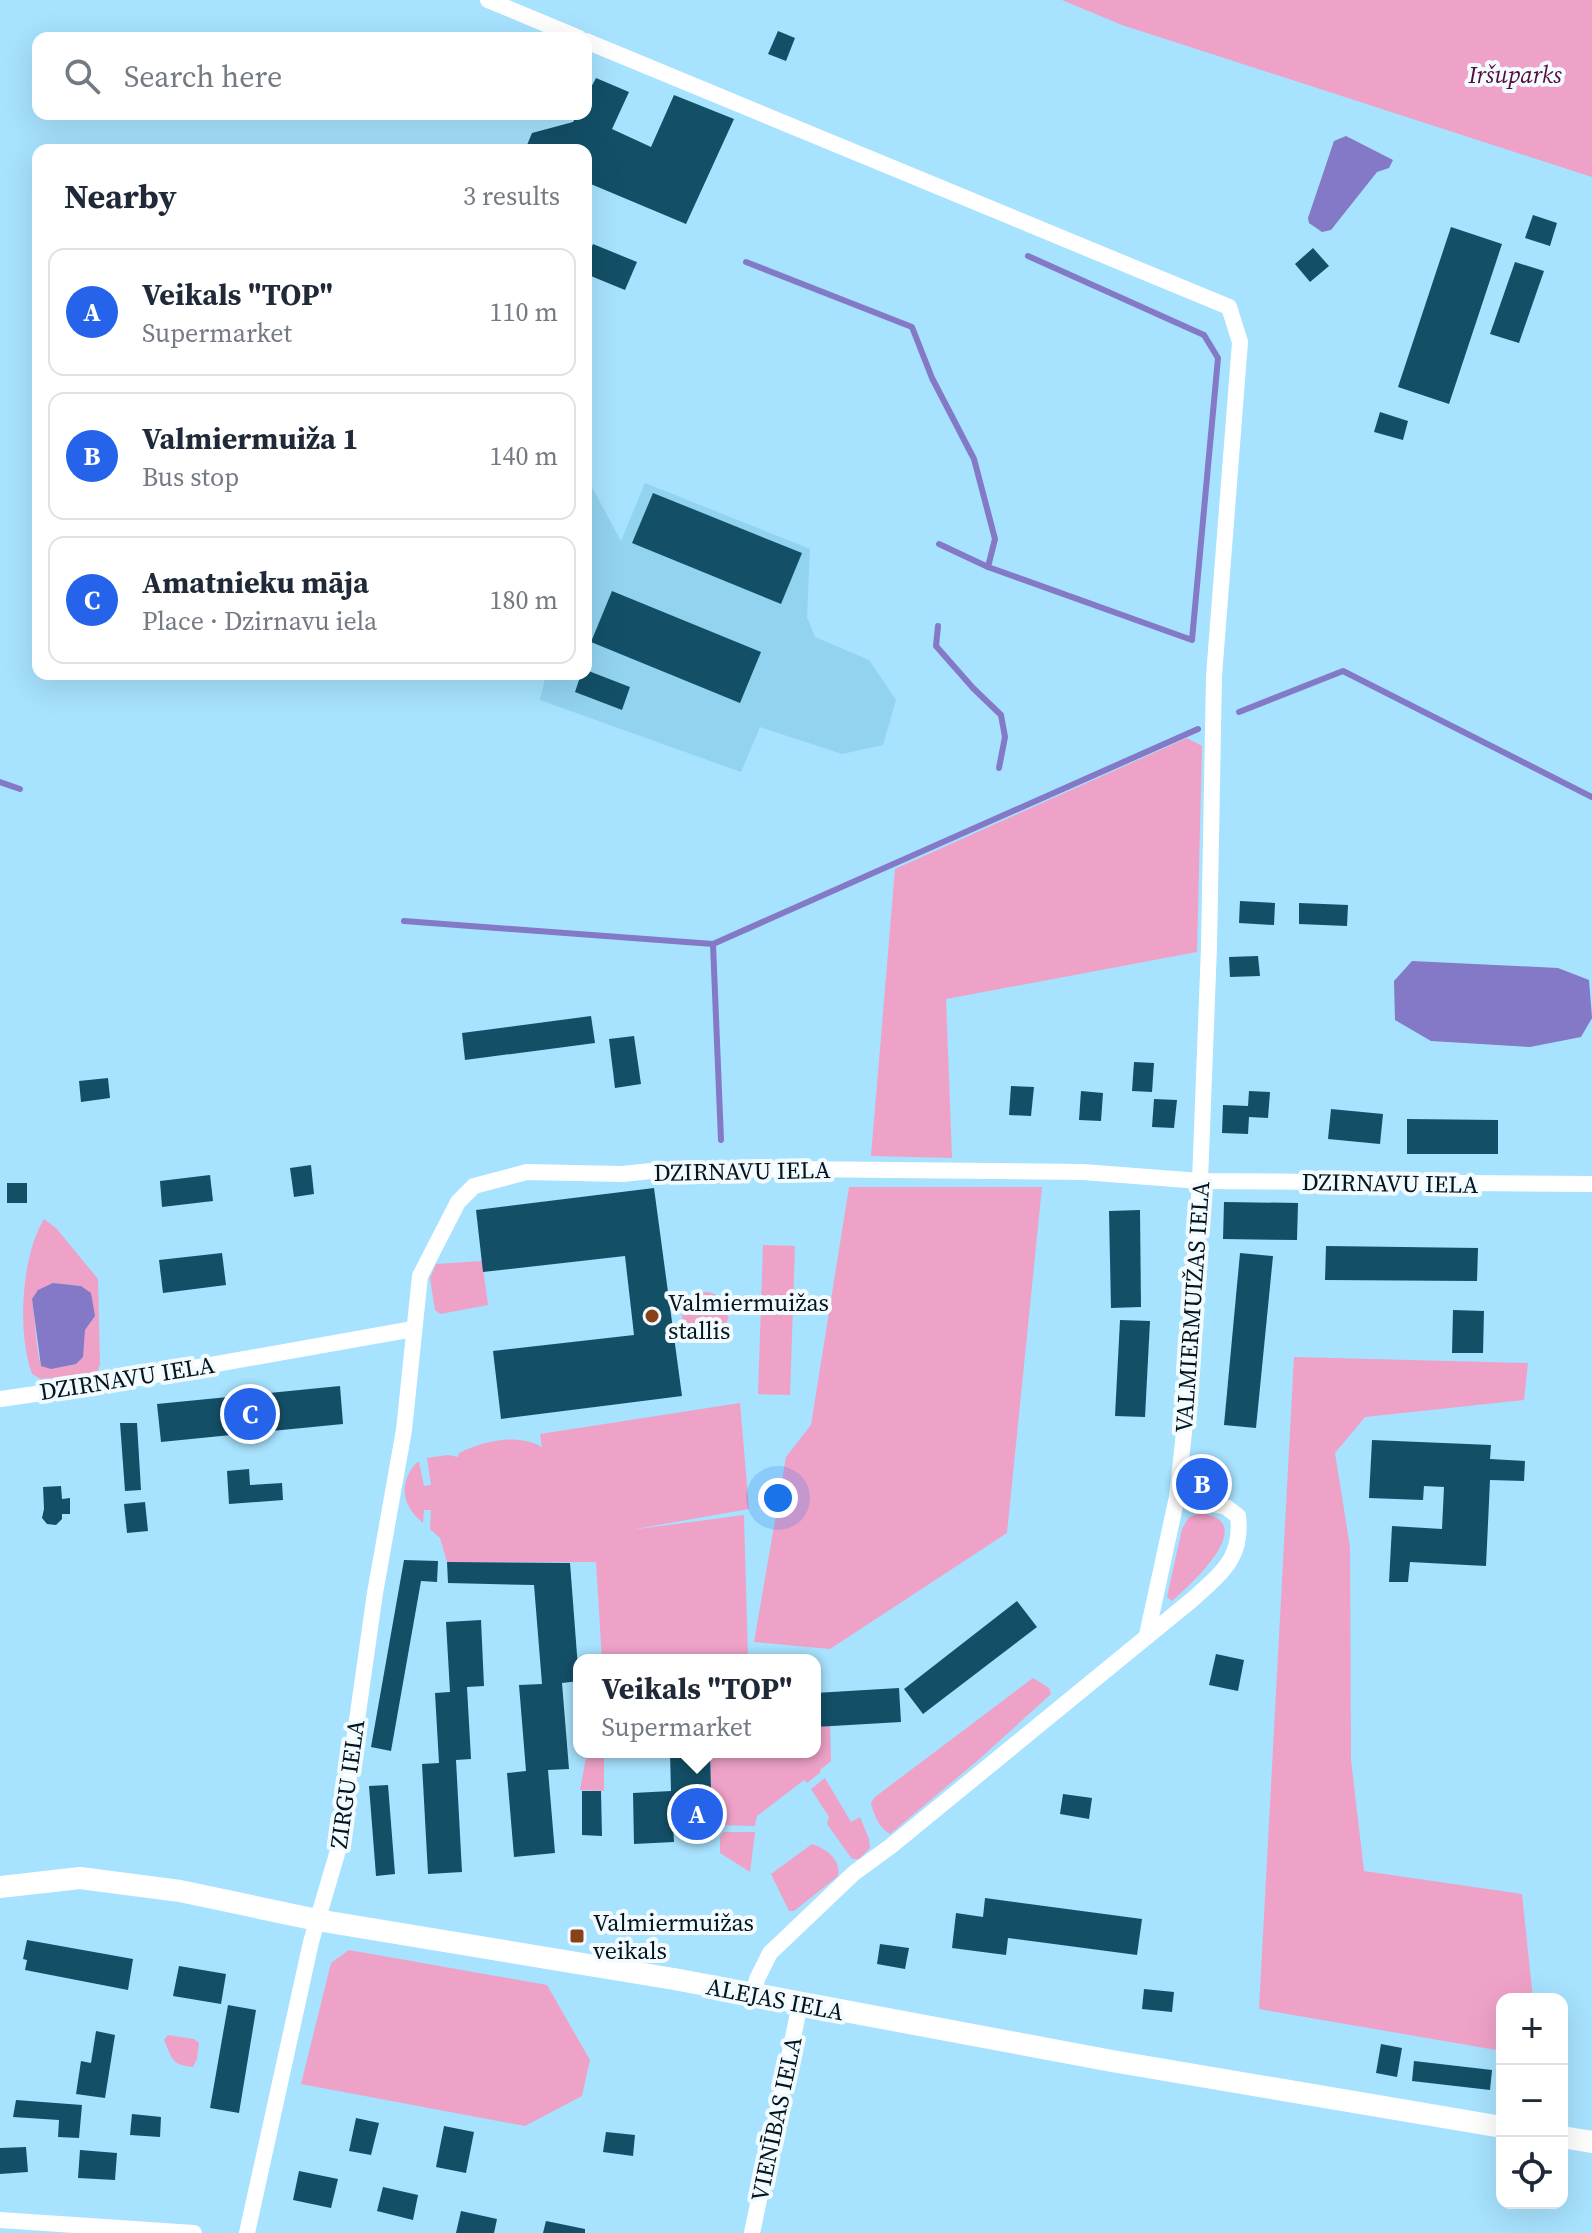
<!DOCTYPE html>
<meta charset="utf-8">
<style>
body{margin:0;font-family:"Source Serif 4",serif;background:#f6f6f7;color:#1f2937}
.controls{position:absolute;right:24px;bottom:24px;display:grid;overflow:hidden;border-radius:16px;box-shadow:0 8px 32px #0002}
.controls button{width:72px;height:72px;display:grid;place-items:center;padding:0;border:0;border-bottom:2px solid #e0e1e3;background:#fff;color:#1f2937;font:40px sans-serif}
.you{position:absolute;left:778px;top:1498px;width:28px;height:28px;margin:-20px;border:6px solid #fff;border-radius:50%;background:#1a73e8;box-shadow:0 0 0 12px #1a73e833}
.badge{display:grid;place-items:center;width:52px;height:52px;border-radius:50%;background:#2563eb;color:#fff;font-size:26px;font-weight:700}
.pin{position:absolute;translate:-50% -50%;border:4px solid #fff;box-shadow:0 2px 8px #0006}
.popup{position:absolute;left:573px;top:1654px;width:248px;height:104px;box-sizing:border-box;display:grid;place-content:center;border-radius:16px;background:#fff;filter:drop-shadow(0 2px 6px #0005);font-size:26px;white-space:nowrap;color:#747a83}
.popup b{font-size:30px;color:#1f2937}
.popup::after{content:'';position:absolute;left:50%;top:100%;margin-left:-16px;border:16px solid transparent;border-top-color:#fff}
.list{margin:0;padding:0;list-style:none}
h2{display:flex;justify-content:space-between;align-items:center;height:104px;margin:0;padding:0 32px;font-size:34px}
h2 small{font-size:26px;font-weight:400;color:#747a83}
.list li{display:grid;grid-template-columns:52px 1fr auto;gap:24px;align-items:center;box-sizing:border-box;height:128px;margin:0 16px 16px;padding:0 16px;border:2px solid #e0e1e3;border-radius:16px}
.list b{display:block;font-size:30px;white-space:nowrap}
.list p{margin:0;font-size:26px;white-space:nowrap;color:#747a83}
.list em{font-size:26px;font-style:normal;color:#747a83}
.icon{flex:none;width:44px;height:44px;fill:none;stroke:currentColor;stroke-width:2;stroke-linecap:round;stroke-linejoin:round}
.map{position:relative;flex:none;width:1592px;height:2233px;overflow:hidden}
.search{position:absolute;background:#fff;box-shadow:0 8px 32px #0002;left:32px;top:32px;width:560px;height:88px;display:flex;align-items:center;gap:20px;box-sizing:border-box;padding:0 28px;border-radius:16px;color:#747a83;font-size:30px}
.panel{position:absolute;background:#fff;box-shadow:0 8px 32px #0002;left:32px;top:144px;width:560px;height:536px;border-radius:16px}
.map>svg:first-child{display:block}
.built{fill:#92d3f0}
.green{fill:#efa2c8;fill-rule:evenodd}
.water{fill:#8379c6}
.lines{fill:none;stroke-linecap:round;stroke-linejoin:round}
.stream{stroke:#8379c6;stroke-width:6}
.building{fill:#135068}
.minor{stroke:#fff;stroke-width:16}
.secondary{stroke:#fff;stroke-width:22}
.poi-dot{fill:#874218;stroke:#f4fbfe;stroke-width:3}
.labels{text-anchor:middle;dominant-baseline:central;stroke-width:8;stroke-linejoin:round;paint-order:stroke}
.park-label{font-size:24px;font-style:italic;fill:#560a39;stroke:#f4fbfe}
.street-label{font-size:24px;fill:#011620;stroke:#f4fbfe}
.poi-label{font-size:24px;fill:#011620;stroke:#f4fbfe;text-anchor:start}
</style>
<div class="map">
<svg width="1592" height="2233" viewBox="0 0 1592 2233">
<rect width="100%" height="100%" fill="#a7e2fe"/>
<polygon class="built" points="586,476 621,541 645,483 810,549 807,617 815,637 869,660 896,700 883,745 842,754 760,727 741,772 540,700 546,674 586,674"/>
<g class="green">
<polygon points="1062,0 1592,0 1592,177 1122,25"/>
<polygon points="1187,738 1202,746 1197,952 946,999 952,1158 871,1156 895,869"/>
<polygon points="849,1187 1042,1187 1007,1533 830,1649 754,1642 786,1457 811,1425"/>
<path d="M44 1219 56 1228 98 1279 100 1364 97 1373 41 1379 32 1374C17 1333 21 1257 44 1219ZM53 1283 81 1286 95 1316 85 1330 41 1366C35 1344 36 1322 32 1299Z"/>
<polygon points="763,1245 795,1246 790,1395 758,1394"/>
<polygon points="482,1261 488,1305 440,1314 435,1310 430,1278 436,1264"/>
<circle cx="705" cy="1315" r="23"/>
<polygon points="1294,1357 1528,1363 1524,1400 1365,1417 1335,1453 1350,1547 1351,1760 1364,1871 1522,1894 1533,1999 1502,1999 1502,2051 1259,2009"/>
<path d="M740 1403 749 1509 630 1530 744 1515 748 1660H602L596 1562H447L440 1538 430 1529 431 1510H424L423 1523C402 1506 398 1484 416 1463L419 1462 424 1486 431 1485 427 1458 448 1455 458 1457 459 1453C484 1441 516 1433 542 1447L540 1434Z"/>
<path d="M1200 1513C1262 1521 1190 1585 1172 1601L1167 1597 1182 1529 1189 1517Z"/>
<path d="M1033 1678 1049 1688 1051 1694 976 1762 890 1834C879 1828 874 1815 871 1803L875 1797Z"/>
<polygon points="830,1726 831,1761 820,1770 821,1772 807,1783 804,1780 757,1816 755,1826 712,1825 710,1752 815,1752 815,1727"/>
<polygon points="587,1752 604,1752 604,1791 580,1790"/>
<polygon points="825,1778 851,1822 860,1817 869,1839 870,1848 859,1859 852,1859 827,1824 829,1817 811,1789"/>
<polygon points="724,1832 755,1832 750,1872 720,1853 720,1837"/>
<path d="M812 1844C826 1849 841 1859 838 1876L794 1911H789L771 1874Z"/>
<polygon points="349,1950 547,1985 590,2060 582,2096 525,2126 301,2084 331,1963"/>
<path d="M168 2035 194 2039 199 2043 197 2059 193 2067C171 2065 172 2058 164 2040Z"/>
</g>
<g class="water">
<polygon points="1346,136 1393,160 1389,168 1377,172 1331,230 1322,232 1309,223 1308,218 1334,141"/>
<polygon points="1412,961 1558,968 1589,980 1592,1018 1581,1037 1530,1047 1431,1041 1395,1020 1394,981"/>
<polygon points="53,1283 81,1286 91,1293 95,1316 85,1330 83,1357 76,1364 51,1369 41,1366 32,1299 38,1290"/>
</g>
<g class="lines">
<g class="stream">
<polyline points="746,262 912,327 932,378 974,459 995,539 988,567"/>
<polyline points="939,544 988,567 1192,640 1218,358 1204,335 1028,256"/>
<polyline points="938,626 936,646 973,688 1001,715 1005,737 999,768"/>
<polyline points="1239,712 1343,671 1592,797"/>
<polyline points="0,782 20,789"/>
<polyline points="404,921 713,944 1198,729"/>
<polyline points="713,944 721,1140"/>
</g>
</g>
<g class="building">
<polygon points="778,31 795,38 786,61 768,54"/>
<polygon points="596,78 629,92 612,129 651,147 674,95 734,119 686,224 586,182 586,150 525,150 532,133 573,122 578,114 586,114 586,97"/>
<polygon points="1533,215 1557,223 1550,246 1525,238"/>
<polygon points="1451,227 1502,244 1449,404 1398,387"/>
<polygon points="593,244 637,262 625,290 586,274 586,261"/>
<polygon points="1313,248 1329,266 1310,282 1295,264"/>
<polygon points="1515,262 1544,271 1519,343 1490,334"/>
<polygon points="1380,412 1408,421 1403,440 1374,432"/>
<polygon points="653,493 802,553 781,604 632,543"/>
<polygon points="612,591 761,652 740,703 591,642"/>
<polygon points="586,670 630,687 622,710 575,692 581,674 586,674"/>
<polygon points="1240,901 1275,903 1274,925 1239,923"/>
<polygon points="1299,903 1348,905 1347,926 1299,924"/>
<polygon points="1258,956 1260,976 1230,977 1229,957"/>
<polygon points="591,1016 595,1043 465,1060 462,1033"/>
<polygon points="634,1036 641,1084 615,1088 609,1039"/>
<polygon points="1134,1062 1154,1063 1152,1092 1132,1091"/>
<polygon points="108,1078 110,1098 81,1102 79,1081"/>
<polygon points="1011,1086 1034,1087 1031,1116 1009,1115"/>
<polygon points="1081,1091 1103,1093 1101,1121 1079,1120"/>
<polygon points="1249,1091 1270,1092 1268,1118 1249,1117 1248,1134 1222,1133 1223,1105 1248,1106"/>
<polygon points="1154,1099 1177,1100 1174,1128 1152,1127"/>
<polygon points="1331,1109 1383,1114 1380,1144 1328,1139"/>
<polygon points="1407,1119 1498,1120 1498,1154 1407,1154"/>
<polygon points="311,1165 314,1194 294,1197 290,1168"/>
<polygon points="210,1175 213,1201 162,1207 160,1181"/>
<rect x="7" y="1183" width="20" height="20"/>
<polygon points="654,1188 682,1396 501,1419 493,1351 634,1335 625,1256 483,1272 476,1210"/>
<polygon points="1224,1202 1298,1203 1297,1240 1223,1239"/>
<polygon points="1140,1210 1141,1307 1111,1308 1109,1211"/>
<polygon points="1326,1246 1478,1248 1477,1281 1325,1280"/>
<polygon points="222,1253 226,1285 163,1293 159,1260"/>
<polygon points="1240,1253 1273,1256 1256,1428 1224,1425"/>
<polygon points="1453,1310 1484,1311 1483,1353 1452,1353"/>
<polygon points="1120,1320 1150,1321 1145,1417 1115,1416"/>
<polygon points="340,1386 343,1424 161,1442 157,1404"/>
<polygon points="120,1423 137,1423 141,1490 125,1491"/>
<polygon points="1372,1440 1491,1445 1490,1459 1525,1461 1524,1481 1490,1480 1486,1566 1410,1562 1408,1582 1389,1582 1392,1526 1442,1529 1444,1487 1424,1486 1423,1500 1369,1498"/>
<polygon points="249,1469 250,1485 282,1483 283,1500 229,1504 227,1471"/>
<polygon points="61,1486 62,1499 70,1498 70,1514 62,1514 62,1519 56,1525 47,1524 42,1518 44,1509 43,1487"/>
<polygon points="145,1502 148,1531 127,1533 124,1504"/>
<polygon points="404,1560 438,1561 437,1582 421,1581 391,1751 371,1747"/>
<polygon points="447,1562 570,1563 579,1681 562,1683 569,1769 548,1770 555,1853 514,1857 507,1773 526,1771 519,1685 542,1684 534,1585 448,1583"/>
<polygon points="1017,1601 1037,1627 923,1714 904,1689"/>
<polygon points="481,1620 484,1686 467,1687 471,1759 456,1760 462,1872 428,1874 422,1764 439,1763 435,1693 450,1692 446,1622"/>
<polygon points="1216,1654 1244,1660 1238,1691 1209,1685"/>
<polygon points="899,1688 901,1722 815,1727 815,1693"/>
<polygon points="670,1752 710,1752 712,1825 673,1826 674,1842 634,1844 633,1793 671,1791"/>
<polygon points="388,1785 395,1874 376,1876 369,1786"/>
<polygon points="582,1791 601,1791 602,1836 582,1835"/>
<polygon points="1063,1794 1092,1798 1089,1819 1060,1814"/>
<polygon points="985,1898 1142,1919 1137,1955 1008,1938 1006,1955 952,1948 956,1913 983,1917"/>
<polygon points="27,1940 133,1959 128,1990 25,1970 27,1960 23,1959"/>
<polygon points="880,1944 909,1948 905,1969 877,1964"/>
<polygon points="179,1966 226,1974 221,2004 173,1996"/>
<polygon points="1144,1989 1174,1992 1172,2012 1142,2009"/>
<polygon points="228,2005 256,2010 239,2113 210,2108"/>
<polygon points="96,2031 115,2035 105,2098 76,2094 81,2061 91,2063"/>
<polygon points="1381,2044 1402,2048 1397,2077 1376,2073"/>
<polygon points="1414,2061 1492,2070 1490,2090 1412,2081"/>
<polygon points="16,2100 82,2105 79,2138 58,2137 59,2120 13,2117"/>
<polygon points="132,2114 161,2117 160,2137 130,2135"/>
<polygon points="356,2118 379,2123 371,2155 349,2151"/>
<polygon points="444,2126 474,2132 466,2173 436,2167"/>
<polygon points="606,2132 635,2135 633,2156 603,2152"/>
<polygon points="26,2147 28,2172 0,2174 0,2148"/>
<polygon points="80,2150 117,2153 115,2180 78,2178"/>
<polygon points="299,2171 338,2179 331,2208 293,2200"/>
<polygon points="383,2187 418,2195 413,2220 377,2211"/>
<polygon points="461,2211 497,2219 494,2233 456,2233"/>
<polygon points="546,2221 585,2229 585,2233 543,2233"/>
</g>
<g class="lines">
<g class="minor">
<polyline points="488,0 579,38"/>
<polyline points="586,41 1229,307 1240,342 1214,676 1209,947 1200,1181 1184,1432 1177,1497 1147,1635"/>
<polyline points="0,1399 104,1384 413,1329"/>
<path d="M754 1994 757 1979 770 1953 854 1873 891 1846 1193 1599C1222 1572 1243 1558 1238 1516L1226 1507 1177 1497"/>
<polyline points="0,2220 194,2233"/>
<polyline points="247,2233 311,1942 339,1847 375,1593 404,1430 420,1276 458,1202 474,1186 527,1172 622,1174 661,1170 792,1169 1083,1172 1200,1181 1591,1184"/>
<polyline points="752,2233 800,2004"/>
</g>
<g class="secondary">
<polyline points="0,1887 80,1878 180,1891 317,1920 674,1979 1112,2061 1502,2127"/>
<polyline points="1562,2137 1592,2142"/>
</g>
</g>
<g class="poi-dot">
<circle cx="652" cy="1316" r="8"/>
<rect x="569" y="1928" width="16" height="16" rx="4"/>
</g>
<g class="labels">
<g class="park-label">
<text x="1515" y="74">Iršuparks</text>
</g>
<g class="street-label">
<text transform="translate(742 1171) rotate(-1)">DZIRNAVU IELA</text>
<text transform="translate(1390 1183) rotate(1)">DZIRNAVU IELA</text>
<text transform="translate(1192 1307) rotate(-86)">VALMIERMUIŽAS IELA</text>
<text transform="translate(127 1378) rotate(-9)">DZIRNAVU IELA</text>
<text transform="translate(347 1784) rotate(-82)">ZIRGU IELA</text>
<text transform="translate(775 1999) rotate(11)">ALEJAS IELA</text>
<text transform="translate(776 2119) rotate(-78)">VIENĪBAS IELA</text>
</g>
<g class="poi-label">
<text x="668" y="1302">Valmiermuižas<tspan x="668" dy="28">stallis</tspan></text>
<text x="593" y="1922">Valmiermuižas<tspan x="593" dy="28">veikals</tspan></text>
</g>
</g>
</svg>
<div class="controls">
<button>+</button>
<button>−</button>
<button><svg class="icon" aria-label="locate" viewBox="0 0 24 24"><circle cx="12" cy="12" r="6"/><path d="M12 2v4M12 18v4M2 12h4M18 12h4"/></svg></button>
</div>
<div class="you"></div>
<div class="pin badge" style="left:697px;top:1814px">A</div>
<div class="popup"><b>Veikals &quot;TOP&quot;</b>Supermarket</div>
<div class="pin badge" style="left:1202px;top:1484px">B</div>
<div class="pin badge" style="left:250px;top:1414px">C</div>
<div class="search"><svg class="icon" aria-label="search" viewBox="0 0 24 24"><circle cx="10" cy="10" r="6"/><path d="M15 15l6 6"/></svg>Search here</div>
<section class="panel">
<h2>Nearby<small>3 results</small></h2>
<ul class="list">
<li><span class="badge">A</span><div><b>Veikals &quot;TOP&quot;</b><p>Supermarket</p></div><em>110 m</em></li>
<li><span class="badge">B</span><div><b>Valmiermuiža 1</b><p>Bus stop</p></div><em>140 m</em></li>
<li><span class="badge">C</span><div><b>Amatnieku māja</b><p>Place · Dzirnavu iela</p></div><em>180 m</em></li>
</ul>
</section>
</div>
